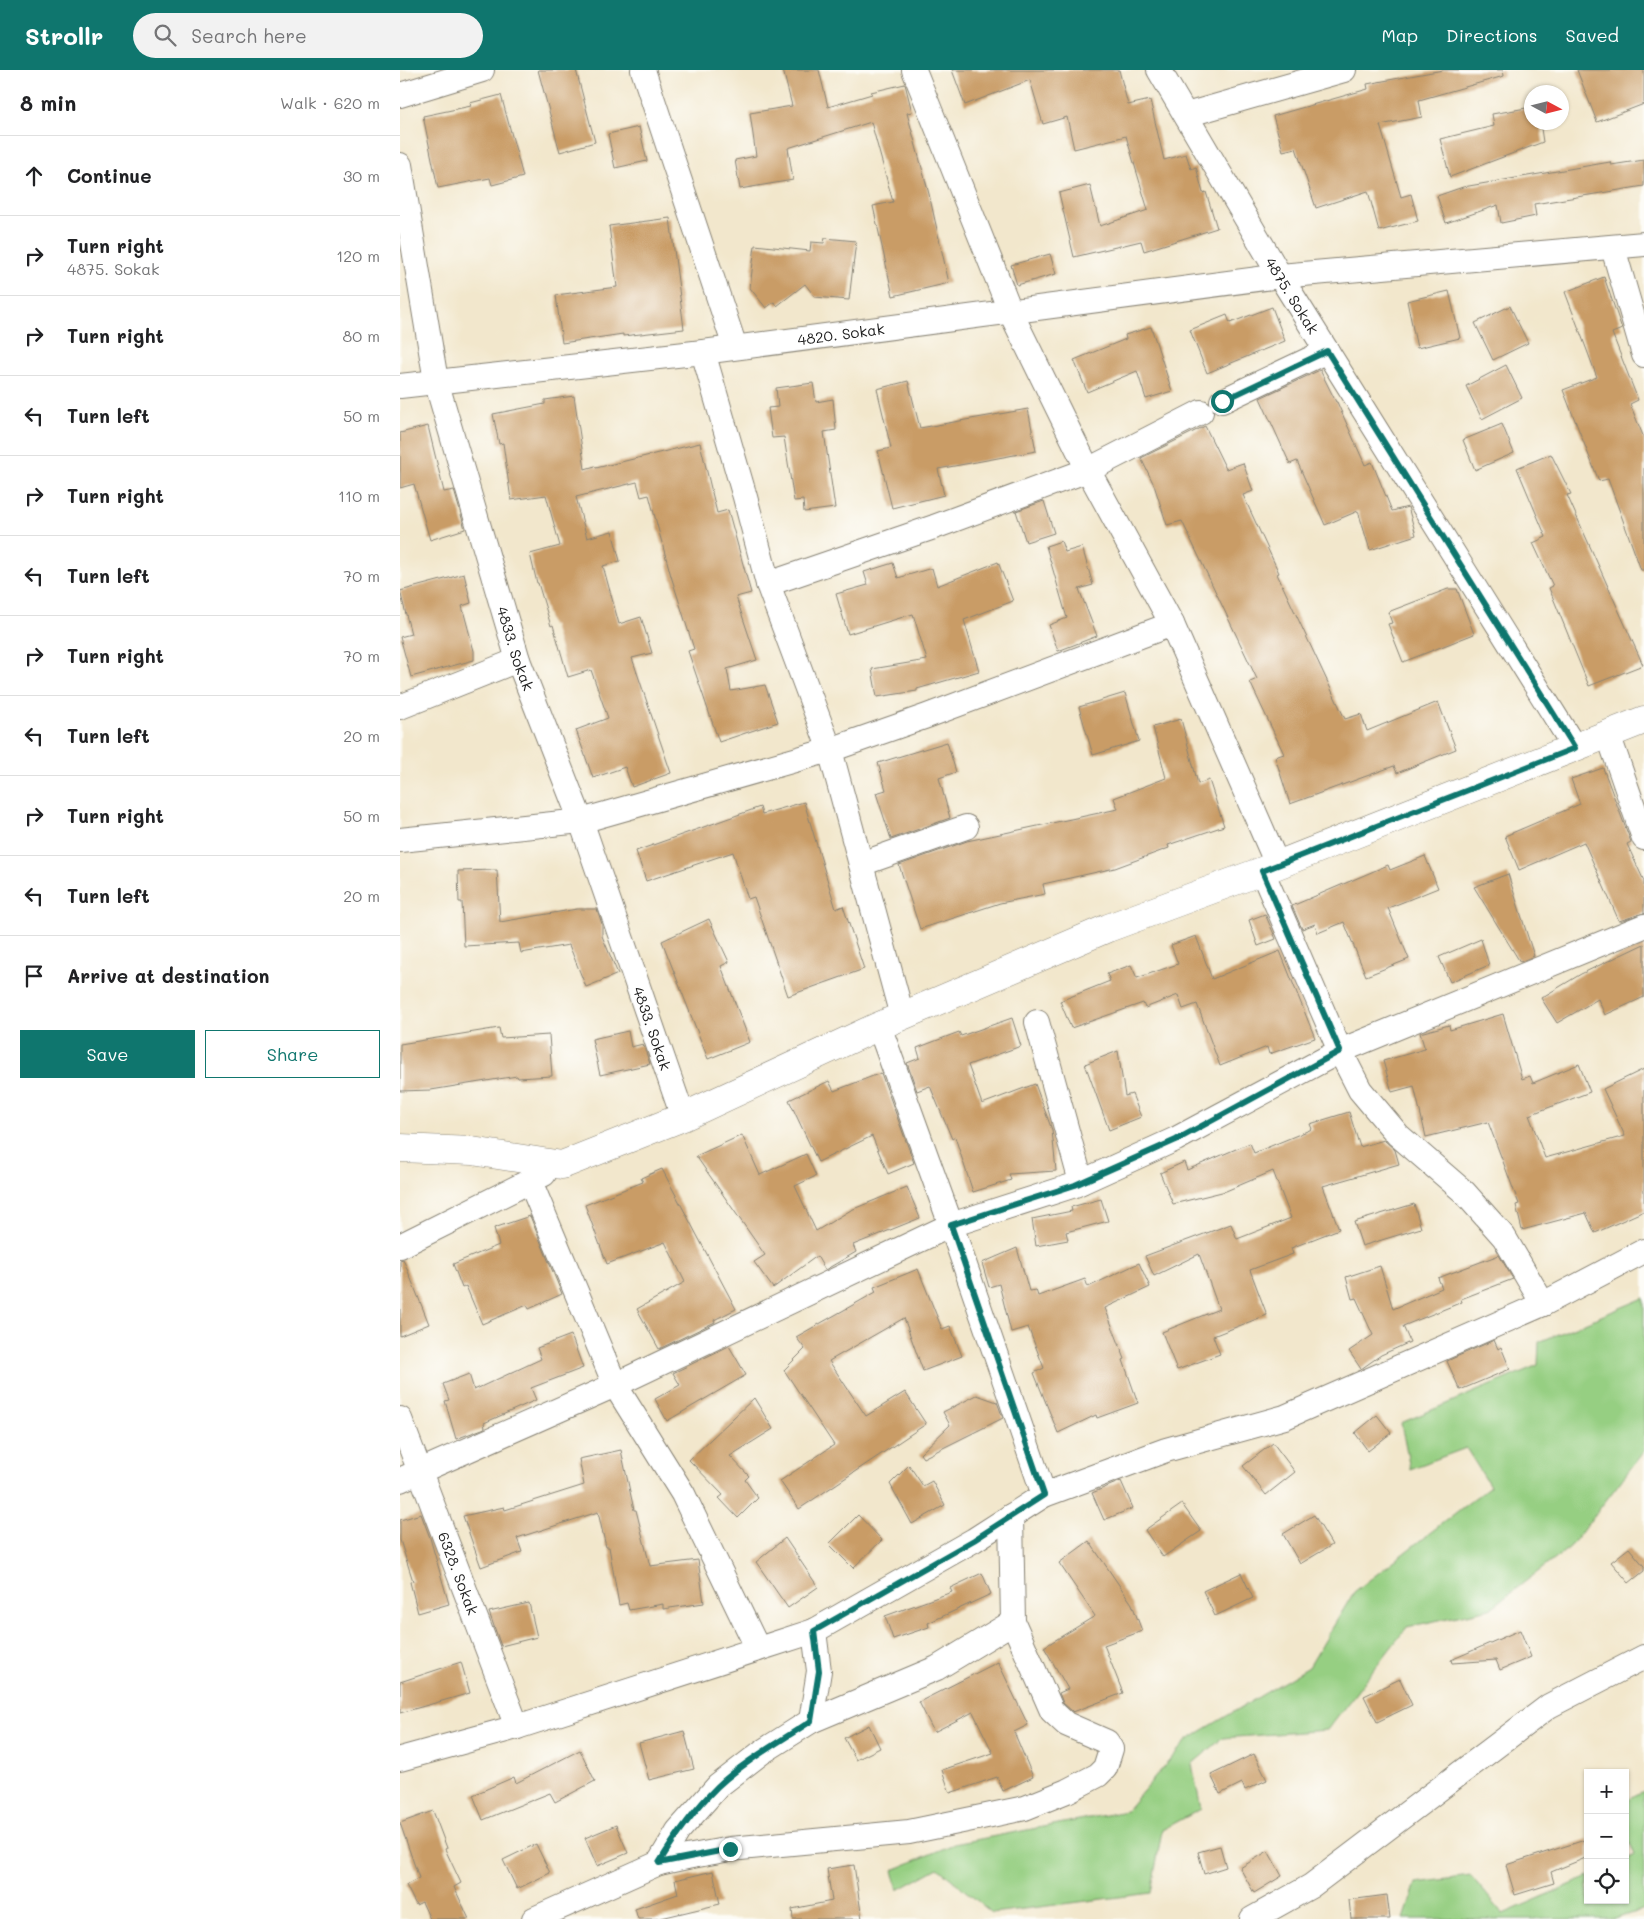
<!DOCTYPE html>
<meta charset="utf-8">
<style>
body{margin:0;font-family:Mali,sans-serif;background:#f2f2f2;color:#202124}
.controls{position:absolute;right:15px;bottom:15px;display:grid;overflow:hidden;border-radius:0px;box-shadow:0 1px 4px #0004}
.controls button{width:45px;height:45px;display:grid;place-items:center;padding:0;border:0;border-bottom:1px solid #e0e0e0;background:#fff;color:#202124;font:25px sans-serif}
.compass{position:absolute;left:1124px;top:15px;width:45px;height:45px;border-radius:50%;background:#fff;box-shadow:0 1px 4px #0004;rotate:97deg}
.stop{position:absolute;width:15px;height:15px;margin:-11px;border:4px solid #0f766e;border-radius:50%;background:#fff}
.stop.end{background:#0f766e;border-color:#fff;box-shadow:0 1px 5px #0008}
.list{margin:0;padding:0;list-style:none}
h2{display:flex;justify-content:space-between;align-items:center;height:65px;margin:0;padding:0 20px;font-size:21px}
h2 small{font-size:16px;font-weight:400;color:#757577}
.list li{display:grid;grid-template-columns:32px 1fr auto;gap:15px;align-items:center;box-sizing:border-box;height:80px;padding:0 20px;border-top:1px solid #e0e0e0}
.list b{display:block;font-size:19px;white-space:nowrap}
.list p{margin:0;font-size:16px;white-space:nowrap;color:#757577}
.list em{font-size:16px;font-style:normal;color:#757577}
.actions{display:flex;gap:10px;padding:15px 20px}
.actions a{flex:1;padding:11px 0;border:1px solid #0f766e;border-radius:0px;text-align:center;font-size:18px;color:#0f766e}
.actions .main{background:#0f766e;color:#fff}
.icon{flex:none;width:28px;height:28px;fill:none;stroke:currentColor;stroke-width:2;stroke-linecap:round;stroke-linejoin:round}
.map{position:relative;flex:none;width:1244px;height:1849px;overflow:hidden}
header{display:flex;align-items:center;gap:30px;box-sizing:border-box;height:70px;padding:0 25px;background:#0f766e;color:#fff}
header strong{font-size:24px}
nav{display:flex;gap:28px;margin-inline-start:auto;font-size:18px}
.search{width:350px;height:45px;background:#f2f2f2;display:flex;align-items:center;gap:12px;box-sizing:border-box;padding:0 18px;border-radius:28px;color:#757577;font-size:19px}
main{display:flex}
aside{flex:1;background:#fff}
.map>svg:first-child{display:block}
.green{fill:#96cf82;stroke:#59764f}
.building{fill:#c99c66}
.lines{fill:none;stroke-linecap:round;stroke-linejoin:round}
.street-casing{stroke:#878274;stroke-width:26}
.secondary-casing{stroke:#878274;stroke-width:29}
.street{stroke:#fff;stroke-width:24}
.secondary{stroke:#fff;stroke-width:28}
.route{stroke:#0f766e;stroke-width:6}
.labels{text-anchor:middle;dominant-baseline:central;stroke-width:5;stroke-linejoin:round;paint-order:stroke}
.street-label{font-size:15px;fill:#1c1c1c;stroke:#fdfcf7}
</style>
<header>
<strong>Strollr</strong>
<div class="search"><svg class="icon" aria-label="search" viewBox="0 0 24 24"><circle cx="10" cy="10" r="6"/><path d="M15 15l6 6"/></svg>Search here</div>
<nav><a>Map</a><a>Directions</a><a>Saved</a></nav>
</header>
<main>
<aside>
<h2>8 min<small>Walk · 620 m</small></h2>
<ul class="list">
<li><svg class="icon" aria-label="ahead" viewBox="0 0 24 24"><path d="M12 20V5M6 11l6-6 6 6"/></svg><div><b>Continue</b></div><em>30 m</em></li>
<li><svg class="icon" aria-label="right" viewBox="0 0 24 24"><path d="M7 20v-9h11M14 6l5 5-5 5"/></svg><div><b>Turn right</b><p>4875. Sokak</p></div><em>120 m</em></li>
<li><svg class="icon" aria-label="right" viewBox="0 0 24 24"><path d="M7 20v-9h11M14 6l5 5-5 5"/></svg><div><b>Turn right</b></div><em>80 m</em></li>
<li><svg class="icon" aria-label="left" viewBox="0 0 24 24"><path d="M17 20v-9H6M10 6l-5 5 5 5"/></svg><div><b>Turn left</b></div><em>50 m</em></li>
<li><svg class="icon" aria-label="right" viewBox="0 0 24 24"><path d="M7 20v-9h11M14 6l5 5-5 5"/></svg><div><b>Turn right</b></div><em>110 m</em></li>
<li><svg class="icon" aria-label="left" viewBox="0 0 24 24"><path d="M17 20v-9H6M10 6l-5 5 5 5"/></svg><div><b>Turn left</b></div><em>70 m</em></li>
<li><svg class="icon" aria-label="right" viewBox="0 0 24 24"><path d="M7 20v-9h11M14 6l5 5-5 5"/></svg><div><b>Turn right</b></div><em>70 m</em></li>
<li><svg class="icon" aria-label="left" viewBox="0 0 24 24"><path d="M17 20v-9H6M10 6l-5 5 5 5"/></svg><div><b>Turn left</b></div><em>20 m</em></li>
<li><svg class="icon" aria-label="right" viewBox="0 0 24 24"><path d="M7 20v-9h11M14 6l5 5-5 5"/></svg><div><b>Turn right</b></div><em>50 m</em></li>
<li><svg class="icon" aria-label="left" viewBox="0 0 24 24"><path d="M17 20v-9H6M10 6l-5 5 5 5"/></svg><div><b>Turn left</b></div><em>20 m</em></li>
<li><svg class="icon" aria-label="arrive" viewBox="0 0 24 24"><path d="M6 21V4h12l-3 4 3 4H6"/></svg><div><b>Arrive at destination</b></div></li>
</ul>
<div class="actions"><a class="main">Save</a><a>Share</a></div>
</aside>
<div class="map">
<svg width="1244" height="1849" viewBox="0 0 1244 1849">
<rect width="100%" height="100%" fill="#fdfcf7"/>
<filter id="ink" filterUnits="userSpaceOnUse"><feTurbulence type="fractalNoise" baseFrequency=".02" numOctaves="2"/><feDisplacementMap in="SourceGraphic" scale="10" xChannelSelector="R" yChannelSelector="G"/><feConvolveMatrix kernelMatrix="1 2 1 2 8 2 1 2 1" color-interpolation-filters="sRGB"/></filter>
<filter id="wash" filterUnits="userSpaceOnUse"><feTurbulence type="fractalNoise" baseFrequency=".0096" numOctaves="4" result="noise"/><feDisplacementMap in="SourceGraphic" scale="20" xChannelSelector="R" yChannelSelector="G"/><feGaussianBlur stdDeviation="1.12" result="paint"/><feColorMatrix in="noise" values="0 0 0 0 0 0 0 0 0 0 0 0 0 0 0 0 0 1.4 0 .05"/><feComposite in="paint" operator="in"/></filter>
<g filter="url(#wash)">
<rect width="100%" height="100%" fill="#f2e7cc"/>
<g class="green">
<polygon points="1244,1228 1244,1381 1170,1477 1090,1539 1007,1557 927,1660 823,1668 792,1694 801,1739 762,1760 751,1823 592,1843 538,1798 498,1820 493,1800 554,1774 726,1741 788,1669 909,1597 954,1522 1090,1416 1066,1378 1010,1399 1001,1353 1138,1295 1139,1272"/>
<polygon points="1244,1721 1244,1839 1215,1849 1004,1849 1016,1813 1071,1806 1103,1844 1188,1807 1188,1830 1225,1830 1225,1790 1235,1785 1225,1761 1225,1730"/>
</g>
<g id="blocks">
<g class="building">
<polygon points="138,0 176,0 195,72 160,82"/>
<polygon points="383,0 419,0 428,37 472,24 471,22 505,14 512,42 507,43 529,124 549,213 493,226 473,136 493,132 471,52 388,78 393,110 340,119 335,90 356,86 350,43 392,36"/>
<polygon points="552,0 719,0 728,35 750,30 764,90 786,84 791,99 796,97 803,123 806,122 817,158 744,181 741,171 674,187 659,123 690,115 700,156 748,140 726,66 674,79 667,47 643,54 630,10 565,35"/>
<polygon points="1043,0 1103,0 1104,6 1019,30 1022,47 980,55 1001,127 1011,124 1018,151 979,161 968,121 916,138 896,78 883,81 873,46 968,19 967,14"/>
<polygon points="1177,0 1244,0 1244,34 1197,52"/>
<polygon points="101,25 123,107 92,115 90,108 38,118 23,46 71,36 70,33"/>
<polygon points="1132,37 1132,52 1140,52 1143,72 1050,107 1040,69 1094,56 1092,44"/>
<polygon points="239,57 247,91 215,98 208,64"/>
<polygon points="1244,90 1244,116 1134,134 1136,146 1101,153 1098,135 1046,153 1037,126 1063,117 1210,92 1211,95"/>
<polygon points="270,148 284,259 223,266 223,264 162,273 156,225 217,217 209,156"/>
<polygon points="425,168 456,171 449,230 415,227 405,214 377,236 374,232 366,238 350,218 355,175 410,181 411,172 424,173"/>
<polygon points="650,184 656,204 617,215 611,195"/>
<polygon points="1204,207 1222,259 1212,263 1238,330 1230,334 1244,368 1244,500 1241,500 1208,409 1199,411 1163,320 1197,307 1165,222"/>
<polygon points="1049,221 1060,268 1017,278 1007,231"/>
<polygon points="1110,236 1128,273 1093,290 1075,253"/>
<polygon points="872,237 885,271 807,303 790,260 827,245 830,253"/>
<polygon points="751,257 772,321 746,329 737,301 687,322 674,290 726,269 725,265"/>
<polygon points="1106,295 1122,328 1082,349 1066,316"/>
<polygon points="920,300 936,332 937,332 965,395 972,392 992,441 1008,437 1016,465 970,480 958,441 925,455 897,391 890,394 860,328"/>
<polygon points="508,311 520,358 628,339 636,381 538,399 544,425 492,438 478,381 491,378 477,319"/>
<polygon points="413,313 416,332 433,329 436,360 424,362 435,438 404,442 403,430 394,431 384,367 372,368 368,338 378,337 376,318"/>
<polygon points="174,326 185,399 195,396 196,398 300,373 317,443 328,440 351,523 336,527 357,590 327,599 331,621 365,615 378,652 319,672 288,581 294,579 271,506 249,425 241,427 237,412 176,427 187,468 212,461 220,491 203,496 219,554 241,547 252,583 232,588 271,703 232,717 225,697 193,708 176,660 208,648 191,600 168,607 153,555 151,556 138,513 137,513 130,484 160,476 146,425 111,430 103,373 99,374 93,344 145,334 145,330"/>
<polygon points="1102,354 1114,383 1075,400 1063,370"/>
<polygon points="28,356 44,422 54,420 65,459 30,470 14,414 0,418 0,363"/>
<polygon points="805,356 826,399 843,393 853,421 843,425 879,503 877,504 945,649 961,644 967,661 1038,632 1056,679 997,703 994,696 890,734 875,687 884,684 850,612 857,609 782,451 767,455 754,415 741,388"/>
<polygon points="1151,384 1171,424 1167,425 1243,595 1189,616 1149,518 1153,516 1133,473 1146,467 1117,398"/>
<polygon points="644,431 654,463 626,472 616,441"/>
<polygon points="661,471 665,482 682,477 693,515 679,519 697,566 658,581 649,555 667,548 646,476"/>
<polygon points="598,492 613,531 564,550 579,601 517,619 517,621 477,627 472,599 527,590 513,544 448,564 436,524 468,515 464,502 493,493 498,508 532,498 537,516"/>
<polygon points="64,504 71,533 62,536 74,581 74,590 11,607 0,567 11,564 0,521"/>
<polygon points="1048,519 1057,519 1074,564 1003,592 988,554 992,553 988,542"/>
<polygon points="725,623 739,671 693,685 679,637"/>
<polygon points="781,649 798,714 809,710 824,756 768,775 769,778 715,798 643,814 645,824 600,833 520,859 499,795 567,771 718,739 714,728 766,708 753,657"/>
<polygon points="547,672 556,702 539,708 550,748 491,769 476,723 486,720 478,693"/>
<polygon points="1203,698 1231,772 1227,774 1244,811 1244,843 1219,851 1184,772 1119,800 1105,766 1180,734 1171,709"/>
<polygon points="404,732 436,839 443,836 464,899 388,926 354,827 348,829 333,782 246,811 236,781 360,737 362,744"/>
<polygon points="1025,786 1038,818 988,838 1009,889 966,906 944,852 918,863 915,854 902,859 892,836 988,795 990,800"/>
<polygon points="97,800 100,852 177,839 197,839 202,854 202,866 218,904 186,917 169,875 121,883 119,873 64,876 62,832 59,832 58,801"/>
<polygon points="1108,804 1134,886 1120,892 1074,817"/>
<polygon points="865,844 876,869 858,876 849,850"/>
<polygon points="309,849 329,892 321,896 350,972 308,989 262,871"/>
<polygon points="796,866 812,909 880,881 915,968 869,984 867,977 820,996 797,934 783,939 778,925 745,938 743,933 671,958 660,931 710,911 707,904 731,895 737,908 778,894 771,875"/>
<polygon points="1081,869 1089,895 1050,912 1039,887"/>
<polygon points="1244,874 1244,927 1205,945 1198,929 1157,953 1141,928 1181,904"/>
<polygon points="1103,944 1122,1009 1130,1006 1133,1013 1179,994 1190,1022 1129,1045 1145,1088 1225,1066 1203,1019 1244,999 1244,1141 1195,1163 1186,1143 1122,1160 1116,1135 1119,1134 1088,1052 1026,1067 1014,1016 992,1022 983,991 1025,979 1020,963 1049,955 1050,960"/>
<polygon points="612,948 621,976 568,995 582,1034 635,1014 652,1060 656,1101 609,1104 611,1110 573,1122 555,1067 552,1069 530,1016 517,1021 507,993 520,988 517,978 559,962 561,966"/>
<polygon points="99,958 101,968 149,965 152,1006 118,1008 117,1006 31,1020 0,1021 0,974"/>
<polygon points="228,961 231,977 243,974 250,994 200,1005 192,969"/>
<polygon points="718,981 725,1026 732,1024 741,1047 709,1060 685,994"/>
<polygon points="481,1003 514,1093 488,1104 472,1066 418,1092 389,1030 429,1011 434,1021"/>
<polygon points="949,1042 960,1077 984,1070 995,1080 999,1094 923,1116 939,1159 891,1178 893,1184 850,1200 867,1245 813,1266 820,1284 777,1300 762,1262 819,1239 799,1184 754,1206 745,1186 831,1154 837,1169 891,1148 873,1101 826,1121 773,1134 760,1103 784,1092 787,1100 850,1073 854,1083 912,1059 910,1054"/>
<polygon points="342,1065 360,1105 406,1084 416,1106 395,1116 416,1161 451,1140 507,1117 520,1148 453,1175 456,1182 425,1200 417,1186 373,1218 354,1192 365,1185 296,1086"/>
<polygon points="262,1099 336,1239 314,1250 315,1252 259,1279 237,1239 285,1212 265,1172 207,1194 185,1135 243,1112 241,1108"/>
<polygon points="701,1129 708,1151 666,1162 668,1170 636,1176 632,1149 672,1141 671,1137"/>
<polygon points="1014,1134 1021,1158 962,1176 954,1152"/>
<polygon points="130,1146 162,1224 129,1239 127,1235 82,1254 66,1216 62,1218 53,1194 99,1175 94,1158"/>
<polygon points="617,1178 629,1221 636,1220 638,1226 685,1209 688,1217 739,1193 750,1217 705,1238 725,1289 723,1290 738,1333 697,1348 696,1345 658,1363 634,1303 644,1298 628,1257 611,1262 599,1214 589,1217 582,1193"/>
<polygon points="1099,1185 1113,1209 1061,1229 1062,1232 1003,1256 1010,1272 981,1285 961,1299 949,1281 973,1265 956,1228 952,1229 946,1207 980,1196 993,1239 1042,1218 1038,1208"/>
<polygon points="3,1189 29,1254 0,1266 0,1190"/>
<polygon points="518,1199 542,1259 550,1256 562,1286 523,1301 504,1248 429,1291 466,1346 505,1322 526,1354 399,1439 380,1411 434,1375 384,1300 405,1279 396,1267 476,1222 474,1217"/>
<polygon points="171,1265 183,1298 131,1318 136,1330 84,1353 85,1358 56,1369 45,1331 49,1330 43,1314 69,1304 74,1320 141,1289 137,1278"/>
<polygon points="1094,1270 1098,1279 1101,1277 1110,1299 1060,1320 1047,1291"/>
<polygon points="329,1276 346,1305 267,1351 255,1329 280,1315 273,1303"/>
<polygon points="577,1325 597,1332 603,1348 523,1388 520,1384 550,1355 543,1342"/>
<polygon points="354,1328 373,1359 330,1386 349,1406 345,1410 358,1428 338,1448 319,1428 323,1425 289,1390"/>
<polygon points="977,1345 991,1363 968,1381 955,1363"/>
<polygon points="873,1373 895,1402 866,1425 843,1396"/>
<polygon points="221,1380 234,1440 236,1440 250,1496 298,1490 304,1533 263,1539 263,1534 229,1540 227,1533 219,1535 209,1477 206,1477 198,1442 117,1468 122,1482 81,1497 63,1446 104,1437 105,1440 184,1415 179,1389"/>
<polygon points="509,1395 523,1416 532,1411 545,1435 512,1454 490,1414"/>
<polygon points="721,1411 733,1438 704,1450 692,1423"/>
<polygon points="782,1434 801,1461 763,1487 745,1460"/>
<polygon points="21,1444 30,1468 49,1534 18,1543 10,1512 13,1511 0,1470 0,1450"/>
<polygon points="458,1445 482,1470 453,1498 429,1474"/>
<polygon points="914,1445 932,1475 900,1494 883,1464"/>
<polygon points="385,1468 418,1517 388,1538 356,1492"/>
<polygon points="689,1471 732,1534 742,1561 704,1575 723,1623 673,1642 663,1633 659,1623 668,1619 644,1577 695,1546 659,1493"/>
<polygon points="1229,1478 1244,1496 1244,1501 1229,1513 1211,1492"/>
<polygon points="582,1503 591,1524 528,1553 529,1557 493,1569 485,1546 552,1522 550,1518"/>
<polygon points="841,1503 853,1528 815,1546 803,1521"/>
<polygon points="129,1533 137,1567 101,1576 89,1542"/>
<polygon points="1120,1560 1131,1587 1100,1600 1096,1590 1052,1593 1051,1590"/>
<polygon points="61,1592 70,1623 0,1643 0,1612"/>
<polygon points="598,1592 628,1655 614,1662 633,1707 603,1721 597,1707 550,1723 542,1700 593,1683 573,1642 534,1662 519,1632"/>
<polygon points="1000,1609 1012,1635 977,1652 964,1626"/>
<polygon points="469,1655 480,1678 456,1690 444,1668"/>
<polygon points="284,1661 294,1699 249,1710 239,1673"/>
<polygon points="180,1680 195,1711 155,1732 150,1723 83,1750 73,1725 114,1707 116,1713"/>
<polygon points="854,1684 867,1710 845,1720 842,1713 820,1724 811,1705"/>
<polygon points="33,1741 47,1778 45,1779 61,1813 54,1817 69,1849 30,1849 22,1832 16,1835 6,1815 19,1808 0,1753"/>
<polygon points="216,1755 228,1783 197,1796 185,1768"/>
<polygon points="1188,1769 1188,1787 1151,1802 1154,1813 1115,1825 1106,1795"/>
<polygon points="136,1774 150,1803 117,1819 103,1790"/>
<polygon points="820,1776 826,1797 804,1804 798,1782"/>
<polygon points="868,1781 882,1806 854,1823 840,1798"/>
<polygon points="454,1795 462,1849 393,1849 392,1839 432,1831 427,1799"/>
<polygon points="313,1801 320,1834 257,1849 238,1849 235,1839 278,1824 275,1810"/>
<polygon points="987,1825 990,1849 951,1849 949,1830"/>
</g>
</g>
</g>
<g filter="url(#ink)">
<use href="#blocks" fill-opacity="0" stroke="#878274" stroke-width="1"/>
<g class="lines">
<defs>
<g id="street">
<polyline points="243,0 335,277"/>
<polyline points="514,0 611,243 688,400 772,554 877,794"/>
<path id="s1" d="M759 0 880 206 1175 678"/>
<polyline points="0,25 82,0"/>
<polyline points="786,45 944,0"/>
<path id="s2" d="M0 95 36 311 118 590 181 751 283 1047"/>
<polyline points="1213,178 1244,285"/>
<polyline points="303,282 345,427 368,514 430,680 502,946"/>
<path id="s3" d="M0 316 303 282 880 206 1244 174"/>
<polyline points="822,331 927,281"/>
<polyline points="368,514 534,457 688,400 801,342"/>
<polyline points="0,637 118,590"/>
<polyline points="1208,664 1244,768"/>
<polyline points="0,770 181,751 430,680 527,646 772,554"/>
<polyline points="461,794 566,757"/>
<polyline points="862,801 940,981 960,1020 998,1065 1064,1122 1104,1167 1143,1234"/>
<polyline points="637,952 681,1112"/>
<polyline points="479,956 551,1155 644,1425"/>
<polyline points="130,1111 215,1315 283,1424 358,1579"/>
<polyline points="0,1176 144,1104"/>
<path id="s4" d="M0 1349 117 1657"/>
<polyline points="0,1410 215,1315 551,1155 675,1115 776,1069 940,981 1244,856"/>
<polyline points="411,1651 419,1601 414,1561"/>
<polyline points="0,1689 117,1657 414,1561 574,1470 644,1425 766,1380 885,1347 1143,1234 1244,1181"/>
<polyline points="259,1793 278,1761 318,1716 362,1682 411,1651 537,1598 613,1552"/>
<polyline points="134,1849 259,1793 287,1787 330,1779 509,1762 625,1738 667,1721 698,1705 705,1698 711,1679 707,1672 666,1654 652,1641 613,1552 611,1446"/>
<polyline points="852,1849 911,1816 1149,1636 1244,1587"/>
</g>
<polyline id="secondary" points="0,1078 72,1081 162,1095 283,1047 479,956 708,858 862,801 1244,650"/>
</defs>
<use href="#street" class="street-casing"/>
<use href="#secondary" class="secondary-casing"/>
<use href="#street" class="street"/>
<use href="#secondary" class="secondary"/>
</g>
</g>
<g class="lines" filter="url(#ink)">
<path class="route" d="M330 1779 259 1793C276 1765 294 1740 317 1717 343 1692 381 1671 411 1651L419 1601 414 1561 574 1470 644 1425 551 1155 675 1115 776 1070 940 981 862 801 1175 678 927 281 822 331"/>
</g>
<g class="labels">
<g class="street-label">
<text stroke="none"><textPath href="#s1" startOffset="262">4875. Sokak</textPath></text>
<text stroke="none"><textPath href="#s3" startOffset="444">4820. Sokak</textPath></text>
<text stroke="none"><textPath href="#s2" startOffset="498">4833. Sokak</textPath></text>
<text stroke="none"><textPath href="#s2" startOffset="902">4833. Sokak</textPath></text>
<text stroke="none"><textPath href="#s4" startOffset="165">6328. Sokak</textPath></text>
</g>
</g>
</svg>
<div class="controls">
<button>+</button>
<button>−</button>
<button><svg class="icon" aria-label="locate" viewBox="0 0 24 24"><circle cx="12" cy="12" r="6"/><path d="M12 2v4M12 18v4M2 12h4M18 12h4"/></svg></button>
</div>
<svg class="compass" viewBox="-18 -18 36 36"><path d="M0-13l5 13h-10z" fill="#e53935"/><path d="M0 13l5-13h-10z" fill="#757577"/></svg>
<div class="stop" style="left:822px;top:331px"></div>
<div class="stop end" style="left:330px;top:1779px"></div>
</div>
</main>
